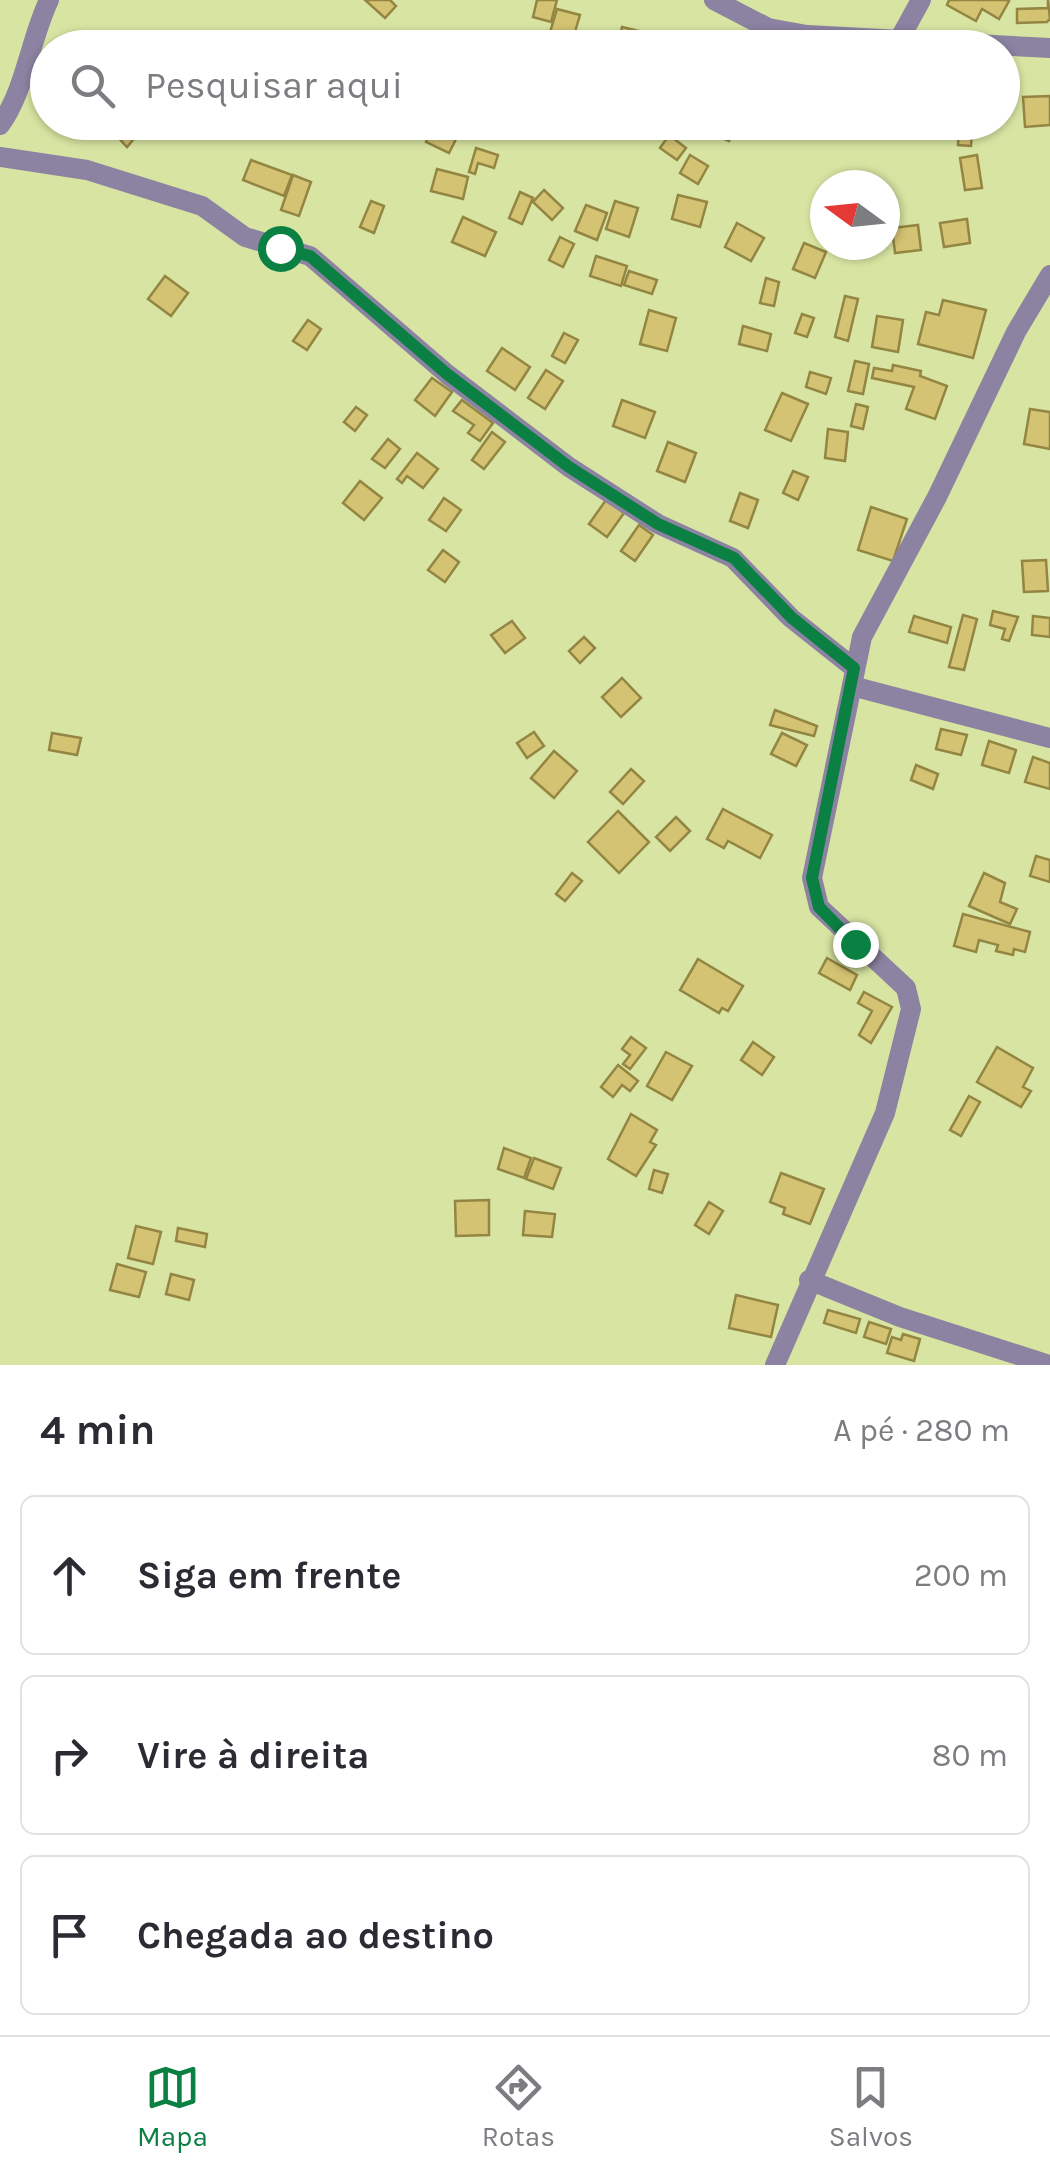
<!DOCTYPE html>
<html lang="pt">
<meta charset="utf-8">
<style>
body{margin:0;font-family:Karla,sans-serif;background:#f7f7f7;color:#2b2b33}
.compass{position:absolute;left:810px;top:170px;width:90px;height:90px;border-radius:50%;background:#fff;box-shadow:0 2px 8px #0004;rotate:285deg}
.stop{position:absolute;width:30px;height:30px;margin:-22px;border:8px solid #0b8043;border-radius:50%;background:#fff}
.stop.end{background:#0b8043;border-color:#fff;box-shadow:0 2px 10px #0008}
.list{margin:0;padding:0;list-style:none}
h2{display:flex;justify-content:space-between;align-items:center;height:130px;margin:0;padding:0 40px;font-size:42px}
h2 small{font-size:32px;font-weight:400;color:#7c7c81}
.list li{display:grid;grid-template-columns:65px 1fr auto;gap:30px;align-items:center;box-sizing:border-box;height:160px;margin:0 20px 20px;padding:0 20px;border:2px solid #e1e1e2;border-radius:15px}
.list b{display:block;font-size:38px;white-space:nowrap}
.list em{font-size:32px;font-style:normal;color:#7c7c81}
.icon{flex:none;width:55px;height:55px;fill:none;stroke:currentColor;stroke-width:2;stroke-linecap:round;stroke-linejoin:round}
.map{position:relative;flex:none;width:1050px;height:1365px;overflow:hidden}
.search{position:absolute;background:#fff;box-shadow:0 2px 8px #0004;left:30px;right:30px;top:30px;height:110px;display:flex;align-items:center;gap:25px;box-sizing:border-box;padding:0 35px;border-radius:55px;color:#7c7c81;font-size:38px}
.sheet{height:670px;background:#fff}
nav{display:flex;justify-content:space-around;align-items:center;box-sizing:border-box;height:140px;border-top:2px solid #e1e1e2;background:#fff;font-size:28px;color:#7c7c81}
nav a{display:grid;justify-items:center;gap:5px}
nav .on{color:#0b8043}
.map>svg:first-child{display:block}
.building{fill:#d4c372;stroke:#938542;stroke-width:2.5}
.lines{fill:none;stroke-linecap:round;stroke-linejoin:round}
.minor{stroke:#8c83a2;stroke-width:20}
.route{stroke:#0b8043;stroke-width:12}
</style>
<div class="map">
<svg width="1050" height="1365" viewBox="0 0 1050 1365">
<rect width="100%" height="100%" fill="#d8e5a2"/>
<g class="building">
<polygon points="365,0 390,0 396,6 385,18"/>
<polygon points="537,0 557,0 551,22 533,17"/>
<polygon points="949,0 1007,0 1009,1 999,19 982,9 976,21 947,5"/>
<polygon points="1048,0 1050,19 1047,22 1017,23 1017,9 1048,8"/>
<polygon points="557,9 580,15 571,45 548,39"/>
<polygon points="622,27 647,33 644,48 617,48"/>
<polygon points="1050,96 1050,125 1025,127 1023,97"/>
<polygon points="104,122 135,122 142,129 127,147"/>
<polygon points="705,122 737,122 729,141 702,129"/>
<polygon points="828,122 864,122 863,131 828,130"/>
<polygon points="959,122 973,122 971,146 958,145"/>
<polygon points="432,128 456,139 449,153 426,142"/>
<polygon points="669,135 686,148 677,160 660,148"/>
<polygon points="476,148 498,155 494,168 478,163 475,174 469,172"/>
<polygon points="690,155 708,166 698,184 680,173"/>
<polygon points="977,155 982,188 965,190 960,158"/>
<polygon points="251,160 292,175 284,196 243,180"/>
<polygon points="437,169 468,177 463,199 431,191"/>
<polygon points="293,175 311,182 299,216 281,210"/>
<polygon points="544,190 563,208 552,220 533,202"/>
<polygon points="520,192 533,198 522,224 509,218"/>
<polygon points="678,195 707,202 700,227 672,219"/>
<polygon points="371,201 384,206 374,233 360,227"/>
<polygon points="615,201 638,208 629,237 606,229"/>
<polygon points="586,205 607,213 597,240 575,231"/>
<polygon points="463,217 496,232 485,256 452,242"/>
<polygon points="967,219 970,243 944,247 940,223"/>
<polygon points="737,223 764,238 751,261 725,247"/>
<polygon points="918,225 921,250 895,253 892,228"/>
<polygon points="560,237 574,244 563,267 549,260"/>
<polygon points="804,243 826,252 815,278 793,269"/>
<polygon points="596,256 627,266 621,286 590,276"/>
<polygon points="629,271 657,280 652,294 624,285"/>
<polygon points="165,276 188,293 171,316 148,299"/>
<polygon points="766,278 779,282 774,306 760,303"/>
<polygon points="845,296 858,299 848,341 835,337"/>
<polygon points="943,300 986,310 973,358 918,344 926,312 939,315"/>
<polygon points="649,310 676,318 667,351 640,344"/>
<polygon points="802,314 814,318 807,337 795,333"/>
<polygon points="877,316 903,320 898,352 872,347"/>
<polygon points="308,320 321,329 307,350 293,341"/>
<polygon points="743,326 771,334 767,351 739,344"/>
<polygon points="564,333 578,340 565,363 552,356"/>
<polygon points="502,348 530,367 515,390 487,371"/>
<polygon points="855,361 869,364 863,394 848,391"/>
<polygon points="893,365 921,371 920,376 947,386 935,419 906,409 914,387 872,378 874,368 892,371"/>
<polygon points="546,370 563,381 545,409 528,398"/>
<polygon points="810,372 831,378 826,394 806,387"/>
<polygon points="432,378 452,392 435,416 415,400"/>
<polygon points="782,393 808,404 791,441 765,430"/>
<polygon points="462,400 493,423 480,441 468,433 474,425 453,411"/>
<polygon points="622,400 655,412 645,438 613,426"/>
<polygon points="856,404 868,407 863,429 851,426"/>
<polygon points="356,407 367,415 355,431 344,422"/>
<polygon points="1030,409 1050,412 1050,449 1024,444"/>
<polygon points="828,429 848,432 845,461 825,458"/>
<polygon points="492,432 505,442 484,469 472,460"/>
<polygon points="388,439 400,449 385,468 372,459"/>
<polygon points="668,442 696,453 685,482 657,471"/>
<polygon points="417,453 438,469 423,488 407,476 402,483 397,479"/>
<polygon points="793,471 808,477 798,500 783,493"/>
<polygon points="360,481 382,498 364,520 343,503"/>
<polygon points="740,493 758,500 748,528 730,521"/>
<polygon points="444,498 461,510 446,531 429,520"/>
<polygon points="606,500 624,513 607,537 589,524"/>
<polygon points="871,507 907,519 893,561 858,550"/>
<polygon points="639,525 653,535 635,561 621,551"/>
<polygon points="443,550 459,562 445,582 428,570"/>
<polygon points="1046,560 1048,591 1024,592 1022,561"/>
<polygon points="993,611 1018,617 1009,641 1002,639 1005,629 990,625"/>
<polygon points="963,615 977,619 964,670 949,667"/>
<polygon points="914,616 951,627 947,643 909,632"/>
<polygon points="1033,616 1050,618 1050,637 1032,635"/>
<polygon points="512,621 525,638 505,653 491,635"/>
<polygon points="584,637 595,648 580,663 569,651"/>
<polygon points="622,678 641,698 621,717 602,697"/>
<polygon points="775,710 817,726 814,736 770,725"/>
<polygon points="941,729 967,735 961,755 936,749"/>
<polygon points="534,732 544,746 527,758 517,743"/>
<polygon points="52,733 81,738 77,755 49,750"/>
<polygon points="782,733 807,745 796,766 771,754"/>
<polygon points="989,741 1016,750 1009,773 982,765"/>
<polygon points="554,751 577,771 554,798 531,778"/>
<polygon points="1033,757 1050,763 1050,789 1025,782"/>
<polygon points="916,765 938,774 933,789 911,780"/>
<polygon points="631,769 644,781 623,804 610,792"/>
<polygon points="723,809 772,835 760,858 728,841 724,848 707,839"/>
<polygon points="618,811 649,842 619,873 588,842"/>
<polygon points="676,817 690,831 670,851 656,837"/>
<polygon points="1036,856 1050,860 1050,882 1030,876"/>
<polygon points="572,873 582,881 565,901 556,894"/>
<polygon points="984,873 1005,883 1000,902 1017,909 1010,924 969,906"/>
<polygon points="963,914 1030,932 1025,952 1014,949 1013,955 996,951 998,945 979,940 976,952 954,946"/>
<polygon points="827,958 857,975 850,990 819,973"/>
<polygon points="698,959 743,986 728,1011 722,1008 719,1013 680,990"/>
<polygon points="864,992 892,1007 871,1043 859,1035 872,1011 858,1003"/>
<polygon points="631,1037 646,1048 630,1069 623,1064 630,1055 622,1049"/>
<polygon points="753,1042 774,1057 762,1075 741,1060"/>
<polygon points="997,1047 1033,1068 1023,1087 1031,1091 1021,1107 977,1082"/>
<polygon points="666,1052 692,1066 672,1100 647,1086"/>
<polygon points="618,1065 638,1081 630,1091 622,1085 613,1097 601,1087"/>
<polygon points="969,1096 980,1102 961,1136 950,1130"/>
<polygon points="631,1114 657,1130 650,1142 656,1145 636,1176 608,1159"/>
<polygon points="504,1148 531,1158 524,1178 498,1169"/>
<polygon points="534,1158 561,1168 553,1189 526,1179"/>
<polygon points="654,1170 668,1174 662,1193 649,1189"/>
<polygon points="781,1173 824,1189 810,1224 783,1214 785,1208 770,1202"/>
<polygon points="489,1200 489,1235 456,1236 455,1201"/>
<polygon points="709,1202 723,1211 709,1234 695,1225"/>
<polygon points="525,1211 555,1214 552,1237 523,1235"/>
<polygon points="136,1226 161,1232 153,1264 128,1258"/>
<polygon points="178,1228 207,1234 205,1247 176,1241"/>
<polygon points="117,1264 146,1272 139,1297 110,1290"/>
<polygon points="171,1274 194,1280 189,1300 166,1294"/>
<polygon points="736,1295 778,1305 771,1337 729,1328"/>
<polygon points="828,1310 860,1319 856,1333 824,1323"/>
<polygon points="869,1322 891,1329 886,1344 864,1337"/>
<polygon points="903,1334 920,1339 914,1361 887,1353 892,1337 901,1340"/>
</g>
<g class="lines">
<g class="minor">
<polyline points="714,0 768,28 807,35 1050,48"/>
<polyline points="900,38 921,0"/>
<path d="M0 125C25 91 30 40 49 0"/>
<polyline points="0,157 87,170 202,206 245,237 310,256 447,374 569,467 658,524 733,558 791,618 854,668"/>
<polyline points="852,686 1050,738"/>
<polyline points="809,1280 900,1317 1049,1365"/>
<polyline points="775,1365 885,1113 911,1009 906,988 819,907 812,878 862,637 937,497 1016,332 1050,275"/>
</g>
</g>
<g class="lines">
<polyline class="route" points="280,248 310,256 447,374 569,467 658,524 734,558 792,618 854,668 812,878 819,907 855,944"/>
</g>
</svg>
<svg class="compass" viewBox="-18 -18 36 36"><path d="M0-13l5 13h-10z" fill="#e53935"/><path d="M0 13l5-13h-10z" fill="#7c7c81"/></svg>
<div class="stop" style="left:280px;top:248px"></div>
<div class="stop end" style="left:855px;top:944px"></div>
<div class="search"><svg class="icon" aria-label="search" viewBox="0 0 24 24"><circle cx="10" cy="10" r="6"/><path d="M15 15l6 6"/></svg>Pesquisar aqui</div>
</div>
<section class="sheet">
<h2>4 min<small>A pé · 280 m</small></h2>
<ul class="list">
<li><svg class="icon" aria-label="ahead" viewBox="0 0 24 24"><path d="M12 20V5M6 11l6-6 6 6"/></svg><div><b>Siga em frente</b></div><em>200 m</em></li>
<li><svg class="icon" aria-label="right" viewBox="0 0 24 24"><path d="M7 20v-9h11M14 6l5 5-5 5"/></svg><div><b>Vire à direita</b></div><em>80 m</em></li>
<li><svg class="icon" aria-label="arrive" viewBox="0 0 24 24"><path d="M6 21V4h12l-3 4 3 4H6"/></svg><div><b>Chegada ao destino</b></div></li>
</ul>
</section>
<nav>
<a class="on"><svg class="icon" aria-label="map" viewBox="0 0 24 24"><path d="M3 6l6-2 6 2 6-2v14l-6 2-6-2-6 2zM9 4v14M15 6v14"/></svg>Mapa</a>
<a><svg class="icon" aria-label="directions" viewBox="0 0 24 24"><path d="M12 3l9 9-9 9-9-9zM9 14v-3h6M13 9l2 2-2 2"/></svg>Rotas</a>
<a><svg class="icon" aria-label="saved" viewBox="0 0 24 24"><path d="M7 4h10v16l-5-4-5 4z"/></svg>Salvos</a>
</nav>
